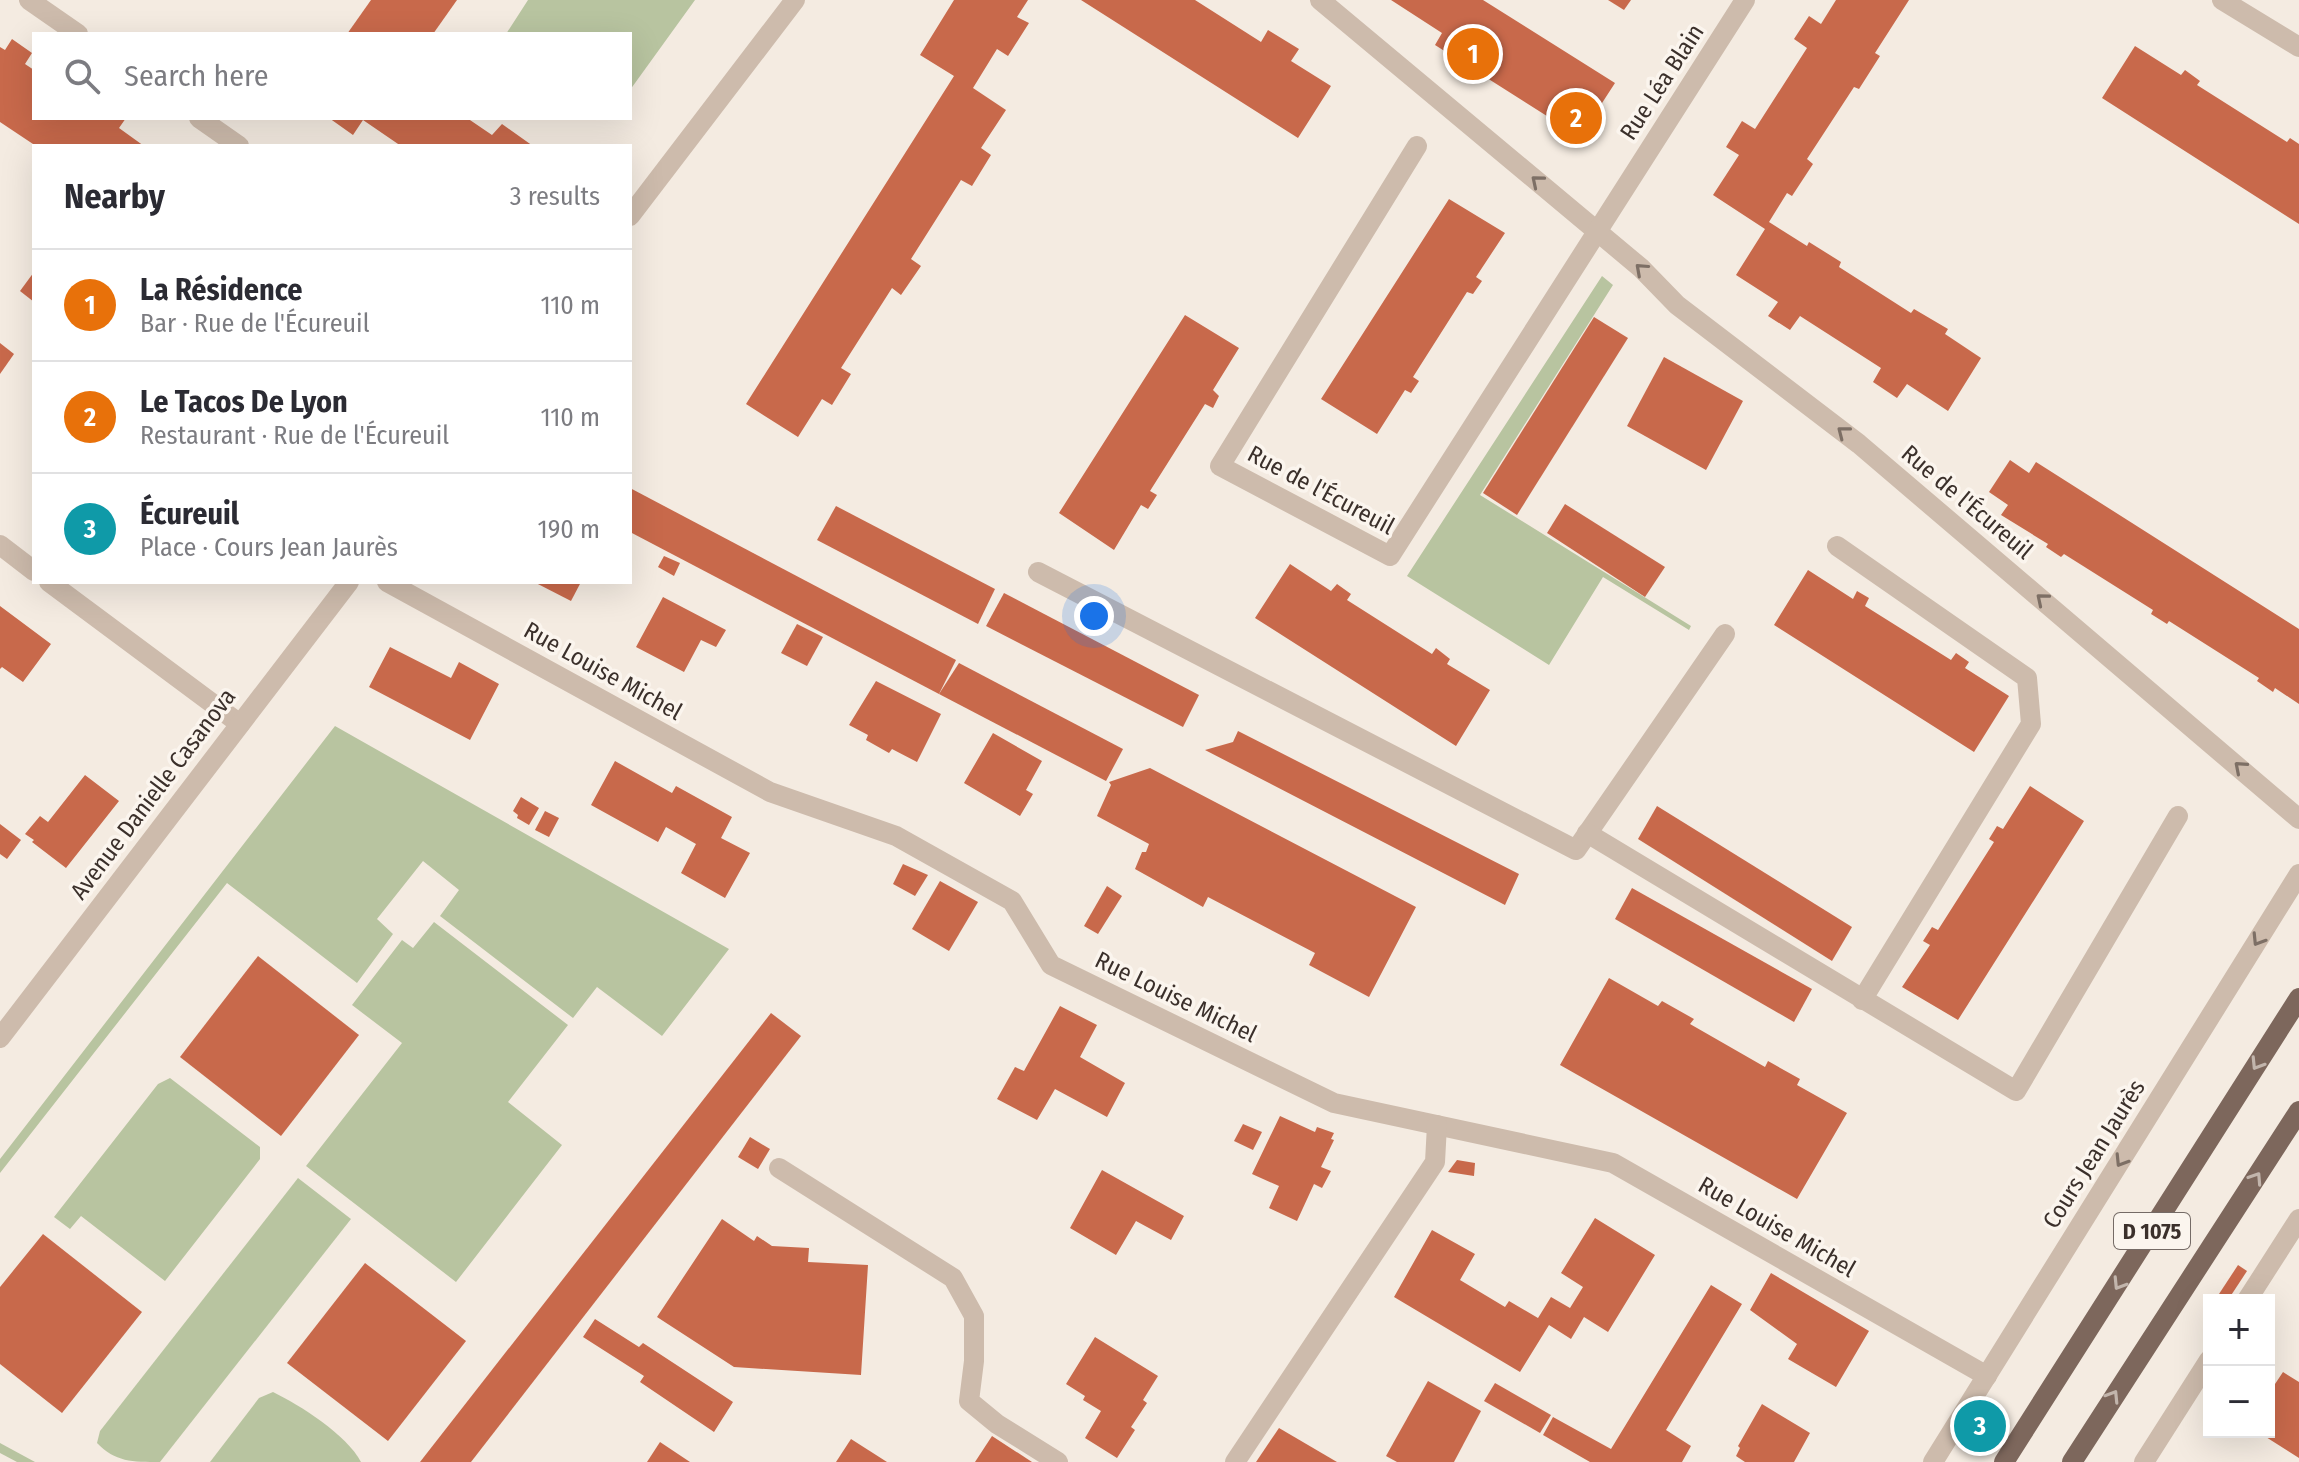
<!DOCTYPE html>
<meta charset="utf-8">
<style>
body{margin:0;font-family:"Fira Sans Condensed",sans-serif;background:#f2f2f3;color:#2b2b33}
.controls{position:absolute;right:24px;bottom:24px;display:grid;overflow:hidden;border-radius:0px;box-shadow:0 8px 32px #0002}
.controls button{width:72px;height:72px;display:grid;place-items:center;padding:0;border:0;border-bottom:2px solid #e1e1e2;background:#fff;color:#2b2b33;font:40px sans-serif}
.you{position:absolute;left:1094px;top:616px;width:28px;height:28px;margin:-20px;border:6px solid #fff;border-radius:50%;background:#1a73e8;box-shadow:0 0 0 12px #1a73e833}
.badge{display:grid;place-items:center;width:52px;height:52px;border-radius:50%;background:#ea580c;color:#fff;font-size:26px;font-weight:700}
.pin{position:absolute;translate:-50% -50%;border:4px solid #fff;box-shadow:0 2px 8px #0006}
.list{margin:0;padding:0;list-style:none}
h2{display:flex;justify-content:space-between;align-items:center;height:104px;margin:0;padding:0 32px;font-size:34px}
h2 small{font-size:26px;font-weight:400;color:#7c7c81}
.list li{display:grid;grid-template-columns:52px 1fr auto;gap:24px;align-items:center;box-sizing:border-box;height:112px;padding:0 32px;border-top:2px solid #e1e1e2}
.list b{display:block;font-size:30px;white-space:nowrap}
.list p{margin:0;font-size:26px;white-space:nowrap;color:#7c7c81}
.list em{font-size:26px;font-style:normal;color:#7c7c81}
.icon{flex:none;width:44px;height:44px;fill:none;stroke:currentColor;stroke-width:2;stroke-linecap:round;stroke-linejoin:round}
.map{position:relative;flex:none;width:2299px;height:1462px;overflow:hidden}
.search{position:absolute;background:#fff;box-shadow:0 8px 32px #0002;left:32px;top:32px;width:600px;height:88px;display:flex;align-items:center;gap:20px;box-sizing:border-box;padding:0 28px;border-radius:0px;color:#7c7c81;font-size:30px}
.panel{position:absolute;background:#fff;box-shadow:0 8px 32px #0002;left:32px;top:144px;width:600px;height:440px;border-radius:0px}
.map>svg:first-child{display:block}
.green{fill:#b8c4a0}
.building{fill:#c8694b}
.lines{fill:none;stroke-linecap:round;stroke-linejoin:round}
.street{stroke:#cdbbac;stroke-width:20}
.primary{stroke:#7d675c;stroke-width:20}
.oneway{stroke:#7d6f65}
.oneway2{stroke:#c2b5ac}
.labels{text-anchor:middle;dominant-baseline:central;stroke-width:7;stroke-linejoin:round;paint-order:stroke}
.shield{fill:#fbf5ee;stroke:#756b66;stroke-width:2}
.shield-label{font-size:22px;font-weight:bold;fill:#3b302b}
.street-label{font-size:24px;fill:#3b302b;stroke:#fbf5ee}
</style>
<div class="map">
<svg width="2299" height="1462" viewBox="0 0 2299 1462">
<rect width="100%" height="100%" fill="#f4ebe1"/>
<g class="green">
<polygon points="528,0 695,0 630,90 630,34 506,34"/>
<polygon points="1602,276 1613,285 1480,495 1691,626 1689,630 1603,577 1549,665 1407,576"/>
<polygon points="335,726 729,949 662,1036 597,987 573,1018 440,916 459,890 423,861 377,919 393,934 357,983 227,883 0,1173 0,1159"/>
<polygon points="434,922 568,1025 508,1102 562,1145 456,1282 306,1166 402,1043 352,1005 402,940 413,948"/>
<polygon points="170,1078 260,1147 260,1159 165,1281 81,1216 70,1229 54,1217 158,1084"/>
<path d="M298 1178 351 1219 160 1462C132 1462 115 1462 97 1443L100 1431Z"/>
<path d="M273 1392C300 1405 347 1435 361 1462H210L259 1398Z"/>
<polygon points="0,1443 35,1462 17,1462 0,1453"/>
</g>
<g class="building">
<polygon points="371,0 457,0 433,34 347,34"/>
<polygon points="954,0 1028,0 1017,17 1029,23 1008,56 997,49 973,88 1006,110 981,148 991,155 972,186 961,180 911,259 921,266 901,295 892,288 841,368 851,374 832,405 822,399 798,437 746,404 954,76 920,55"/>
<polygon points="1081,0 1195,0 1261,42 1268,30 1299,49 1291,61 1331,86 1298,138"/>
<polygon points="1391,0 1483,0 1615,83 1580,137 1435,45 1442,33"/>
<polygon points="1608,0 1631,0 1624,10"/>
<polygon points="1836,0 1909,0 1875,53 1880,56 1859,89 1854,87 1807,159 1813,164 1792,196 1787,193 1769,222 1807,246 1809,242 1841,262 1839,267 1911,313 1914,309 1948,329 1945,334 1981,358 1948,411 1907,384 1897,398 1873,382 1881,368 1800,316 1790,330 1768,316 1778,302 1736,275 1765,229 1713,195 1739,155 1726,147 1742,121 1755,129 1807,48 1794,39 1809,16 1821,24"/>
<polygon points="12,39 32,53 25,64 34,70 34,118 126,118 119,128 144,146 36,146 0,122 0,47 5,50"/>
<polygon points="2135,46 2181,75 2185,70 2200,81 2197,85 2287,142 2290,138 2299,144 2299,224 2102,98"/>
<polygon points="329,118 467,118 492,135 502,124 533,146 401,146 363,120 353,135"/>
<polygon points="1449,199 1505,233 1476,277 1482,281 1473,294 1467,292 1413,377 1419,381 1411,393 1405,390 1377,434 1321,399"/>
<polygon points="34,272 34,302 20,291"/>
<polygon points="1185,315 1239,348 1213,390 1219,396 1213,408 1205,404 1150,491 1157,495 1148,509 1141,505 1114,550 1059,513"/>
<polygon points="1594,317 1628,338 1517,515 1483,493"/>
<polygon points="0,343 14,354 0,374"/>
<polygon points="1664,357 1743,401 1706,470 1627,426"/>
<polygon points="2010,460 2029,473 2036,462 2299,629 2299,704 2275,688 2273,692 2257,681 2259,678 2169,621 2167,624 2151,614 2153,610 2064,554 2061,557 2046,547 2048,544 2001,515 2008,505 1989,492"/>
<polygon points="630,488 956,660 939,694 630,532"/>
<polygon points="1565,504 1665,567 1645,597 1547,533"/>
<polygon points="836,506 995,589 978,624 817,540"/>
<polygon points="664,556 680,563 674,576 658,567"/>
<polygon points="1290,564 1331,591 1337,584 1351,594 1347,600 1432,654 1436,648 1450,659 1447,664 1490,690 1456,746 1255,618"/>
<polygon points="1808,570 1853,599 1857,591 1869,598 1865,606 1951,660 1956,653 1969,662 1965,668 2009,696 1974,752 1774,625"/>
<polygon points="534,582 581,582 571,601"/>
<polygon points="1004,593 1199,695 1183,727 986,626"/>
<polygon points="663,597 726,630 716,647 701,640 684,672 636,647"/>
<polygon points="0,606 51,644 23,682 2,667 0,669"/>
<polygon points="797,624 823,637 807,666 781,653"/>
<polygon points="390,647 451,678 459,662 499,684 470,740 369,687"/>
<polygon points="959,663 1123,749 1106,781 939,694"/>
<polygon points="876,681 941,714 917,762 892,749 889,753 866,740 868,735 849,725"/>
<polygon points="1238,731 1519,874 1505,905 1205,750 1233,742"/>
<polygon points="993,733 1042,761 1026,790 1033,794 1020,816 964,783"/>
<polygon points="615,761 672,793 676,786 732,817 721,838 750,853 725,898 681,873 696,844 666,827 658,842 591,805"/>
<polygon points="1150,768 1416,907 1369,997 1309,965 1315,953 1208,897 1203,907 1135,869 1142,852 1146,852 1149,844 1097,816 1111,785 1109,782"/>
<polygon points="85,775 119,801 66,868 32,842 34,840 25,834 40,816 48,822"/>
<polygon points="2030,786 2084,821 1958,1020 1902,987 1930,945 1923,941 1932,927 1938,930 1994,842 1989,839 1997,826 2003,829"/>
<polygon points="521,797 539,808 529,825 517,818 518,815 513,811"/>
<polygon points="1657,806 1852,927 1832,961 1638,839"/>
<polygon points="545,811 559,818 549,837 535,830"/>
<polygon points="0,824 21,840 7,859 0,854"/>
<polygon points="903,864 928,875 915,896 893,884"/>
<polygon points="940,881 978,902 949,951 912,929"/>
<polygon points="1107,886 1122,896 1098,934 1084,926"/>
<polygon points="1632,888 1812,989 1794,1022 1615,919"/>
<polygon points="258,956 359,1035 281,1136 180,1057"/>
<polygon points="1609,978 1658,1006 1662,1001 1694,1019 1690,1024 1765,1067 1768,1061 1800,1079 1797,1085 1847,1113 1797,1199 1560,1065"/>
<polygon points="1060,1006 1097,1025 1080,1057 1125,1083 1107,1117 1055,1089 1037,1120 997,1099 1015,1067 1024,1071"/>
<polygon points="771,1013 801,1036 471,1462 420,1462"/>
<polygon points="1280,1116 1315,1132 1317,1127 1334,1133 1331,1139 1334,1140 1321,1167 1331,1171 1322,1188 1314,1184 1297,1221 1269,1208 1279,1186 1252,1174"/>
<polygon points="1243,1124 1262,1132 1253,1150 1234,1141"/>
<polygon points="750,1137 770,1149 758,1169 738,1157"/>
<polygon points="1457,1160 1475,1163 1474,1176 1448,1172"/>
<polygon points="1102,1170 1184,1216 1171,1240 1136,1221 1116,1255 1070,1228"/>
<polygon points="1595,1218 1655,1255 1608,1332 1584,1317 1571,1339 1549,1325 1520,1372 1394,1297 1432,1230 1475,1254 1460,1280 1505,1307 1509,1301 1538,1318 1551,1297 1570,1308 1583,1287 1561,1273"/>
<polygon points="722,1219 754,1241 757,1236 772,1246 809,1248 808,1262 868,1265 861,1375 734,1367 657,1317"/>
<polygon points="43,1234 142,1312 62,1413 0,1364 0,1287"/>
<polygon points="365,1263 466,1341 388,1441 287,1363"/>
<polygon points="2238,1265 2247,1271 2228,1300 2219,1294"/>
<polygon points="1771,1273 1869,1331 1836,1387 1788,1359 1797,1344 1750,1310"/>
<polygon points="1711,1285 1742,1304 1666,1430 1691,1446 1682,1462 1590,1462 1543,1435 1553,1417 1611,1449"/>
<polygon points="595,1319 639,1347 643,1343 733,1402 714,1432 640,1382 644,1376 583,1337"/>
<polygon points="1095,1337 1158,1376 1143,1400 1147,1403 1131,1427 1135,1430 1117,1458 1085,1438 1101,1411 1083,1400 1085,1396 1066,1384"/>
<polygon points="2283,1372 2299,1382 2299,1458 2258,1432 2269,1432 2269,1393"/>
<polygon points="1428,1381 1481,1411 1454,1462 1397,1462 1386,1456"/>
<polygon points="1495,1383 1551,1415 1540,1433 1484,1401"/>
<polygon points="1762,1404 1810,1433 1794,1462 1745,1462 1736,1456 1740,1448 1738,1446"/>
<polygon points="1983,1407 1996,1415 1977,1446 1964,1437"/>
<polygon points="1279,1428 1337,1462 1256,1462"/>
<polygon points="992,1436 1032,1462 975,1462"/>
<polygon points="851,1439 887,1462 836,1462"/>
<polygon points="660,1442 690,1462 647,1462"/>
</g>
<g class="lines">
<g class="street">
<polyline points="29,0 78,34"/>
<polyline points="1320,0 1641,268 1677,305 1859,444 2299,819"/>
<polyline points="2222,0 2299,47"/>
<polyline points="199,118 239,146"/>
<polyline points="1417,146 1220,466 1390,556 1745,0"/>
<polyline points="630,216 795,0"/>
<polyline points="0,545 34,571"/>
<polyline points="1837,546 2027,678 2031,724 1862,1000"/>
<polyline points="1038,572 1576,850 1725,634"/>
<polyline points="49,582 240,724"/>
<polyline points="387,582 770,792 896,836 1012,901 1051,965 1334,1103 1613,1163 1987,1376"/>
<polyline points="1587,833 2016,1091 2178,816"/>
<polyline points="0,1038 349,582"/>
<polyline points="779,1168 953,1278 974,1316 974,1361 969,1401 997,1424 1058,1462"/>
<polyline points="2247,1300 2299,1219"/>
<polyline points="1235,1462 1435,1162 1437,1125"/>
<polyline points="1933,1462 2299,874"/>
<polyline points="2144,1462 2209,1360"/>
</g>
<g class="primary">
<polyline points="2004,1462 2299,998"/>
<polyline points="2072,1462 2299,1111"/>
</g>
</g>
<defs><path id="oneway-chevron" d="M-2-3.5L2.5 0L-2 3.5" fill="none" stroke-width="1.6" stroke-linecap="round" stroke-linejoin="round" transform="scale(2)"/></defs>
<g class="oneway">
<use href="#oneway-chevron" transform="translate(1537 181) rotate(-140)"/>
<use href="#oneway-chevron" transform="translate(1641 269) rotate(-138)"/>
<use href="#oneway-chevron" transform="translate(1843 432) rotate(-142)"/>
<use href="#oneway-chevron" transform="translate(2042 599) rotate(-140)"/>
<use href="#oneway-chevron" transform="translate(2240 767) rotate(-139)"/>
<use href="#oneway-chevron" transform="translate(2258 940) rotate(122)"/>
<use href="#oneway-chevron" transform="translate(2121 1161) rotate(122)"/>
</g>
<g class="oneway2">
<use href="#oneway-chevron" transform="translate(2257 1064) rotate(122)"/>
<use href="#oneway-chevron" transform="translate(2256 1178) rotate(-57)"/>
<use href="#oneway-chevron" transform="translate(2119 1284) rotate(122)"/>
<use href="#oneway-chevron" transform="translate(2113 1396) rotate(-58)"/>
</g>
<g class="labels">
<rect class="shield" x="2114" y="1213" width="76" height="36" rx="6"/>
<g class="shield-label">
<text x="2152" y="1231">D 1075</text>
</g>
<g class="street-label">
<text transform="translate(1662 82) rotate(-57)">Rue Léa Blain</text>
<text transform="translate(1321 490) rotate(28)">Rue de l'Écureuil</text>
<text transform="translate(1967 502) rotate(40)">Rue de l'Écureuil</text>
<text transform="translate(603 671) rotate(29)">Rue Louise Michel</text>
<text transform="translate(153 794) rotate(-53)">Avenue Danielle Casanova</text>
<text transform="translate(1176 997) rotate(26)">Rue Louise Michel</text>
<text transform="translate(2094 1154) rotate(-58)">Cours Jean Jaurès</text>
<text transform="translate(1777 1227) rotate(30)">Rue Louise Michel</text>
</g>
</g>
</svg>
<div class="controls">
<button>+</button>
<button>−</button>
</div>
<div class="you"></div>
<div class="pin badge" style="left:1473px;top:54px;background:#e8710a">1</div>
<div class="pin badge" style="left:1576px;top:118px;background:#e8710a">2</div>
<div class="pin badge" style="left:1980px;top:1426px;background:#0f9aa8">3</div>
<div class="search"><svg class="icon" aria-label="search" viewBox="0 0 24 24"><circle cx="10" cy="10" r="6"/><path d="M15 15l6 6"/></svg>Search here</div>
<section class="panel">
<h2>Nearby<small>3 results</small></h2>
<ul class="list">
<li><span class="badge" style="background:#e8710a">1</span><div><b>La Résidence</b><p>Bar · Rue de l'Écureuil</p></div><em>110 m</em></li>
<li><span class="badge" style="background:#e8710a">2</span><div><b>Le Tacos De Lyon</b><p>Restaurant · Rue de l'Écureuil</p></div><em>110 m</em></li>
<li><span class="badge" style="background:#0f9aa8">3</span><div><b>Écureuil</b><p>Place · Cours Jean Jaurès</p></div><em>190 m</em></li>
</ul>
</section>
</div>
